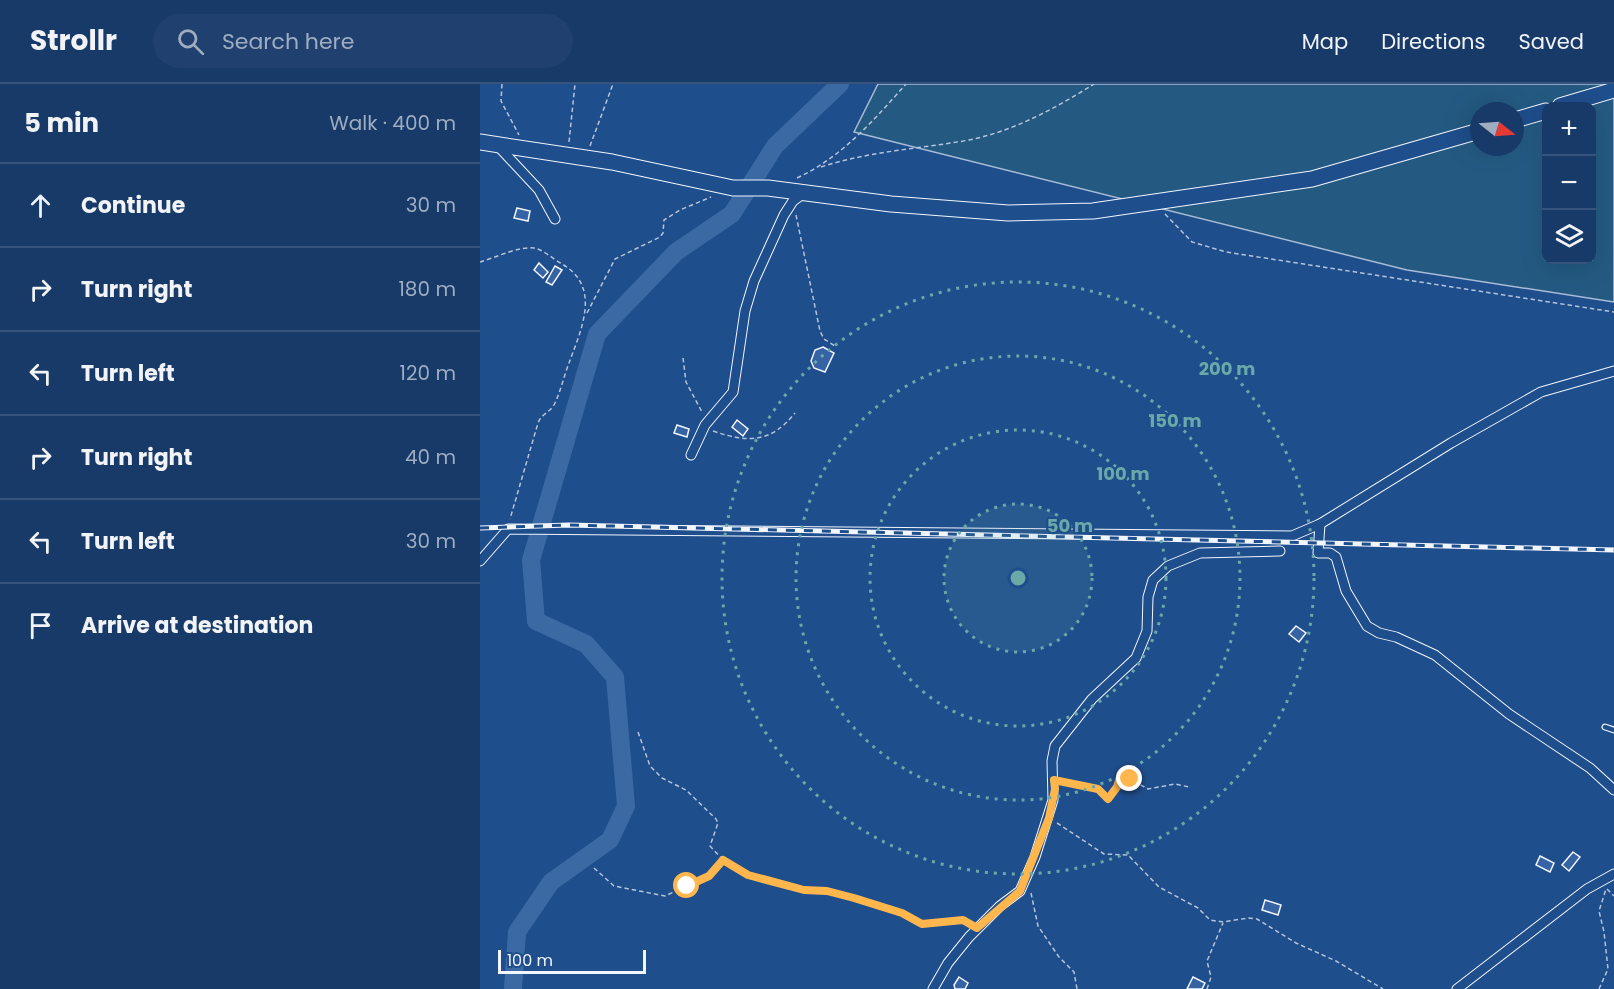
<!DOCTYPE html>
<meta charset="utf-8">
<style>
body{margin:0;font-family:Poppins,sans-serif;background:#20416f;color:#f1f3f6}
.controls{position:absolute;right:18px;top:18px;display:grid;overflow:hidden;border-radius:12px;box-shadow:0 6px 24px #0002}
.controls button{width:54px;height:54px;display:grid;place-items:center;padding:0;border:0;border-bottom:2px solid #36547d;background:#173a69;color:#f1f3f6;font:30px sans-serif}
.compass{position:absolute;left:990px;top:18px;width:54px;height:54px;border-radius:50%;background:#173a69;box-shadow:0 6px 24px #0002;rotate:107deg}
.scale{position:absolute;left:18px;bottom:15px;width:148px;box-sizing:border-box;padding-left:6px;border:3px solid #f2f6ff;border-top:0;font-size:16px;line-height:21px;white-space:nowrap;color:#f2f6ff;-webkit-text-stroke:4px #1f4e8c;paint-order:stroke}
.stop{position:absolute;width:18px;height:18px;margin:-14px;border:4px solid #ffb74d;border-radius:50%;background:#fff}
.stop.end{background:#ffb74d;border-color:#fff;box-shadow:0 2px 6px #0008}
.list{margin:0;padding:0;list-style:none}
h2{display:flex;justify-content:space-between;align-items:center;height:78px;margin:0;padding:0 24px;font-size:26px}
h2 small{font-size:20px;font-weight:400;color:#9eadc0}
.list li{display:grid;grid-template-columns:39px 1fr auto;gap:18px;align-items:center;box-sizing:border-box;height:84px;padding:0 24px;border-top:2px solid #36547d}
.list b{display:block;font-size:22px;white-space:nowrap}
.list em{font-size:20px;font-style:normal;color:#9eadc0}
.icon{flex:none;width:33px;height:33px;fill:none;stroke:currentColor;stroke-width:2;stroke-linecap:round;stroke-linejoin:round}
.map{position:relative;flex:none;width:1134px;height:905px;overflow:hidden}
header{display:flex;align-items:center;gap:36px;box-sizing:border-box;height:84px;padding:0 30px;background:#173a69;border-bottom:2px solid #36547d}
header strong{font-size:28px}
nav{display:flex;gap:33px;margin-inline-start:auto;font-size:21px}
.search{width:420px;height:54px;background:#20416f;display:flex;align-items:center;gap:15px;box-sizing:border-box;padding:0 21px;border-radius:33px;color:#9eadc0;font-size:22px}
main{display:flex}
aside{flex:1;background:#173a69}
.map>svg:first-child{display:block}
.green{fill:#245a82;stroke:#a8bbd7;stroke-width:1.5;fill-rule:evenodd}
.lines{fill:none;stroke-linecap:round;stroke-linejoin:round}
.river{stroke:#3b69a3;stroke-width:18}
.building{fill:#3563a3;stroke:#f2f6ff;stroke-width:1.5}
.service-casing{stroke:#f2f6ff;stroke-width:7}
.minor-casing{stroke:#f2f6ff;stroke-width:11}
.trunk-casing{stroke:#f2f6ff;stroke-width:17}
.path{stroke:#b3c4dc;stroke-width:1.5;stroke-dasharray:4.5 3;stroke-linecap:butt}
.service{stroke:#1f4e8c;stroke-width:4.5}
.minor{stroke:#1f4e8c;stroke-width:9}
.trunk{stroke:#1f4e8c;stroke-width:15}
.rail-casing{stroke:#f2f6ff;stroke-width:5}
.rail{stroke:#1f4e8c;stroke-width:3;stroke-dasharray:9;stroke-linecap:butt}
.route{stroke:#ffb74d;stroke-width:8}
.ring{fill:none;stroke:#6aa9a8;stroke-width:3;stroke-dasharray:3 6}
.centre{fill:#6aa9a8;stroke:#1f4e8c;stroke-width:3}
.ring-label{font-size:18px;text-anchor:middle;font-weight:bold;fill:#6aa9a8;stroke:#1f4e8c;stroke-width:4.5;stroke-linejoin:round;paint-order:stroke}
</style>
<header>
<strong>Strollr</strong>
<div class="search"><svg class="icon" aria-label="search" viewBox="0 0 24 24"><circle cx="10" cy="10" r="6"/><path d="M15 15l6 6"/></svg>Search here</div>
<nav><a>Map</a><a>Directions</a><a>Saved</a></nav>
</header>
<main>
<aside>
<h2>5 min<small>Walk · 400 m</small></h2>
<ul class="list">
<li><svg class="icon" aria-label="ahead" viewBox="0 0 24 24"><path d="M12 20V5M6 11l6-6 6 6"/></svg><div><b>Continue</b></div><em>30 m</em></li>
<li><svg class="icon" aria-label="right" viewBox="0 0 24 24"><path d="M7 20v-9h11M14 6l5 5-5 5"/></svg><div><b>Turn right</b></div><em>180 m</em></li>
<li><svg class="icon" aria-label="left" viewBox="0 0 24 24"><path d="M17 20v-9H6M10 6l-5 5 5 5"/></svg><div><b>Turn left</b></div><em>120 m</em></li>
<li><svg class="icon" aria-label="right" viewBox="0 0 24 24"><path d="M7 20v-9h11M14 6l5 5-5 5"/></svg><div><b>Turn right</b></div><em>40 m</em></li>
<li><svg class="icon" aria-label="left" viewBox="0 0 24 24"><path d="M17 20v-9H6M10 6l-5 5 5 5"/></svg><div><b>Turn left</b></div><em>30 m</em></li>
<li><svg class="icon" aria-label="arrive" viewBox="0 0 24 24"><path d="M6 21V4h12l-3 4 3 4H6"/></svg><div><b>Arrive at destination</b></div></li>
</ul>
</aside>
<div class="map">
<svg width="1134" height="905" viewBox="0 0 1134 905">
<rect width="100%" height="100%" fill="#1f4e8c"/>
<path class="green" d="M398 0H1134V218L927 186 374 48ZM1066 22H1112V176H1066ZM999 27H1035V63H999Z"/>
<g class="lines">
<polyline class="river" points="33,905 37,848 71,798 130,756 146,722 135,593 106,560 56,537 51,476 117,250 196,168 252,130 295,62 360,0"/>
</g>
<g class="building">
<polygon points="37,124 50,127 48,137 34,134"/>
<polygon points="59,179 68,188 63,194 54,186"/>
<polygon points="75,182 82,186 72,201 66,198"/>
<polygon points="343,263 354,269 345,288 334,284 331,277 335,266"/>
<polygon points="257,336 268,345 263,352 252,343"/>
<polygon points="197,341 209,345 207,353 194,349"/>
<polygon points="816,542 826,549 819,558 809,550"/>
<polygon points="1093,768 1100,773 1089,787 1082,781"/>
<polygon points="1060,772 1074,779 1070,788 1056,781"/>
<polygon points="785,816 801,821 798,831 782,826"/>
<polygon points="479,893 488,899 485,905 475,905 474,901"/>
<polygon points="713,893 725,899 722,905 707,905"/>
</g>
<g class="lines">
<defs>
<polyline id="service" points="1125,643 1134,646"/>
<g id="minor">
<polyline points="18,62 59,106 75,135"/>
<polyline points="211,371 225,341 253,308 265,227 274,197 304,131 313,117 324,109"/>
<polyline points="840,440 838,469 850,469 856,473 866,507 887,542 899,549 916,553 955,571 1029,630 1110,684 1134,706"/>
<polyline points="0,477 28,445 812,452 840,440 971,359 1061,308 1134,287"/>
<polyline points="453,905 468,879 489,853 520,822 540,807 555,773 573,716 572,677 575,662 612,615 656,574 667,547 668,513 673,496 688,482 720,469 800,467"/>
<polyline points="977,905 1107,805 1134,790"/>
</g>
<g id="trunk">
<polyline points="1080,22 1134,6"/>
<polyline points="1035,36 1066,27"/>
<polyline points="0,58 132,78 253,104 288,104 411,120 528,129 613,127 832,95 999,47"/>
</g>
</defs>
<use href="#service" class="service-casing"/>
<use href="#minor" class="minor-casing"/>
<use href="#trunk" class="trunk-casing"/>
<g class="path">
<polyline points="22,0 21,17 39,51"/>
<polyline points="89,58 95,0"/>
<polyline points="110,62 133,0"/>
<path d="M341 83C390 67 439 65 489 56 534 47 576 24 614 0"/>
<path d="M317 94C362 73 393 37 426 0"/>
<polyline points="685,130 712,158 746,168 1134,228"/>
<polyline points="316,131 340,247 344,255 355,262"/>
<path d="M0 178C15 174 38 162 54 164 64 166 73 175 82 180 122 203 101 246 89 279 84 292 81 306 75 319 71 328 61 330 58 339L30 435"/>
<polyline points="107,229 135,175 180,153 183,149 184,136 200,126 231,113"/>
<polyline points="203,274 206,298 222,328"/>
<path d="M233 347C268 359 291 359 315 329"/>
<polyline points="158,648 170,682 182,694 206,706 236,735 238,739 230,762 243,776 268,791 324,806 347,807 374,814 422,829 442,840 483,836 489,838"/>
<polyline points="583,699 618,706 628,715 643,691 668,705 695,700 709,703"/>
<polyline points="577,739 624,770 648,771 679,803 718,824 730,836 743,838 768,834 777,835 816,859 856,877 903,905"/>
<polyline points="114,784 134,802 185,812 229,792 242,777"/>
<polyline points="1127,805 1134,812"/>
<polyline points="551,809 558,842 579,873 594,888 597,905"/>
<polyline points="727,905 731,893 727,877 743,839"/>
<polyline points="1119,905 1128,885 1124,848 1119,827 1126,805"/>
</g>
<use href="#service" class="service"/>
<use href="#minor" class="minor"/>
<use href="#trunk" class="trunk"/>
<defs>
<polyline id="rail" points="0,444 89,441 1134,466"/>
</defs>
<use href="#rail" class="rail-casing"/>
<use href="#rail" class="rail"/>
</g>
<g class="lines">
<polyline class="route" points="207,802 229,792 243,776 268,791 324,806 347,807 374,814 422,829 442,840 483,836 497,844 540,807 569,734 575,705 574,696 618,705 628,715 637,703 640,693 644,691 650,695"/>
</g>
<circle cx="538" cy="494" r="74" fill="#6aa9a8" fill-opacity=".12"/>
<g class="ring">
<circle cx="538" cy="494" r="74"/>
<circle cx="538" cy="494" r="148"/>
<circle cx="538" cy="494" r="222"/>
<circle cx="538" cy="494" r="296"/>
</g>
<circle cx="538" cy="494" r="9" class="centre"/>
<g class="ring-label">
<text x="747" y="291">200 m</text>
<text x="695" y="343">150 m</text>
<text x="643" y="396">100 m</text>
<text x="590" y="448">50 m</text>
</g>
</svg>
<div class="controls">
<button>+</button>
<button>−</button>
<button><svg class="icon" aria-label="layers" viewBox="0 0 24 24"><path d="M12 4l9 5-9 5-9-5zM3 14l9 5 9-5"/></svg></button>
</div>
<svg class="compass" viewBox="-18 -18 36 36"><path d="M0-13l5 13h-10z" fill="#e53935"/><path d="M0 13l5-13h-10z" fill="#9eadc0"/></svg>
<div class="scale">100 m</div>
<div class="stop" style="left:207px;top:802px"></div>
<div class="stop end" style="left:650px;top:695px"></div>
</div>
</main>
